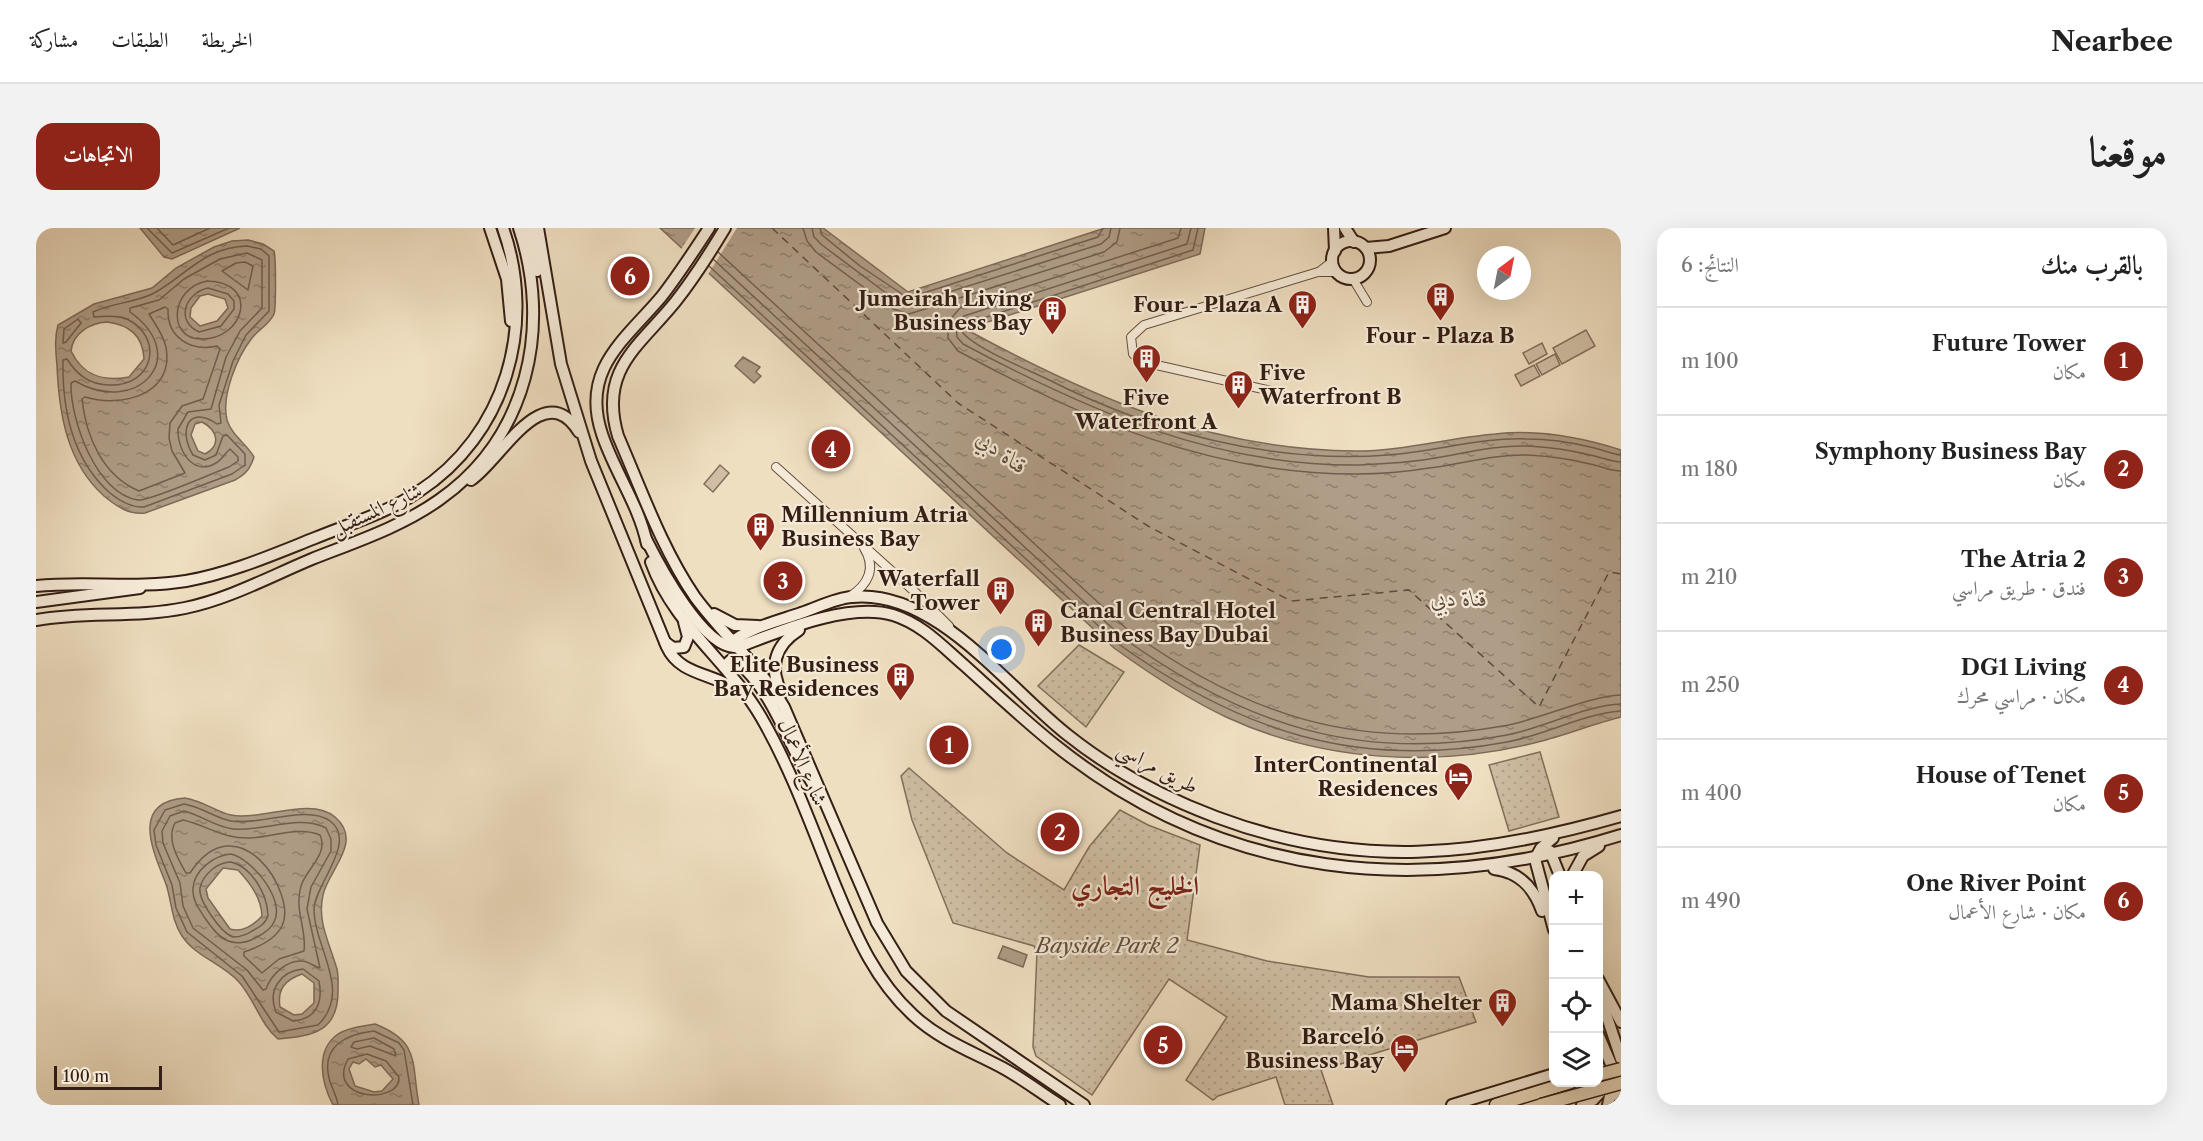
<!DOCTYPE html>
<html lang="ar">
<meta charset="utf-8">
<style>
body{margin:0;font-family:"Libre Caslon Text",Amiri,serif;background:#f2f2f2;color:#222;direction:rtl}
.controls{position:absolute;right:18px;bottom:18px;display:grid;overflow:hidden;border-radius:12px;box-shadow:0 6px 24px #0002}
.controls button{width:54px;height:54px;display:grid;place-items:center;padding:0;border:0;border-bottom:2px solid #e0e0e0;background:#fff;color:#222;font:30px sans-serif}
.compass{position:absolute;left:1441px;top:18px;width:54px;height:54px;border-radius:50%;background:#fff;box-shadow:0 6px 24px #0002;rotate:32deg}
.scale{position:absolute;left:18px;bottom:15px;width:108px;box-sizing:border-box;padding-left:6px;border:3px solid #341e15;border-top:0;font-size:16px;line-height:21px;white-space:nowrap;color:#341e15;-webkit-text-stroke:4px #f5ead7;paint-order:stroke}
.you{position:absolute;left:966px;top:422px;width:21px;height:21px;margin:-15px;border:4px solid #fff;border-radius:50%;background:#1a73e8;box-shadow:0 0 0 9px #1a73e833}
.badge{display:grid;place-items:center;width:39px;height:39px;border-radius:50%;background:#8f2418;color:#fff;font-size:20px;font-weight:700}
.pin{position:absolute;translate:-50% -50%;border:3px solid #fff;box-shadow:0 2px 6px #0006}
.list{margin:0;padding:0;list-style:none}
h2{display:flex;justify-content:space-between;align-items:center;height:78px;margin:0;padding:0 24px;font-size:26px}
h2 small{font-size:20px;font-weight:400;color:#767676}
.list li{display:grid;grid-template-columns:39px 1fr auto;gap:18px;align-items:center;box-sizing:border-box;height:108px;padding:0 24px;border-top:2px solid #e0e0e0}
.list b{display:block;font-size:22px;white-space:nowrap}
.list p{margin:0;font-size:20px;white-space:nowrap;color:#767676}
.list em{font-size:20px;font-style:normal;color:#767676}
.icon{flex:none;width:33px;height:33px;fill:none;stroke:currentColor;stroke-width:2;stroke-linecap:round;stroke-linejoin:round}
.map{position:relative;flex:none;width:1585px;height:877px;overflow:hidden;direction:ltr;border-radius:18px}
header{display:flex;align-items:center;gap:36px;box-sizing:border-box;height:84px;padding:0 30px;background:#fff;border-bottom:2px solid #e0e0e0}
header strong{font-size:28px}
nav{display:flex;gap:33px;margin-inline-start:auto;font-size:21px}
.intro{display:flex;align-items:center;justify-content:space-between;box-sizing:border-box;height:144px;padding:0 36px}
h1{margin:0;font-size:42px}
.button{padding:15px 27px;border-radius:18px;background:#8f2418;color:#fff;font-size:21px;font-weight:700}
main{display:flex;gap:36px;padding:0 36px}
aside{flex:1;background:#fff;border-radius:18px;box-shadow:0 6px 24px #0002}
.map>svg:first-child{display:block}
.green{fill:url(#green-dots);stroke:#826e5c;stroke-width:1.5}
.pitch{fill:#cfbea4;stroke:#826e5c;stroke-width:1.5}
.water{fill:url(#water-ripples);stroke:#7e6a59;stroke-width:1.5;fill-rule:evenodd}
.pier{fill:#efdfc1}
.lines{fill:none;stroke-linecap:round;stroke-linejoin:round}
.shore{stroke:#725e4e;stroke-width:1.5}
.ferry{stroke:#5f4a3d;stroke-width:1.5;stroke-dasharray:8 6;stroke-linecap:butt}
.street-casing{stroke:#634e40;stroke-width:10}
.secondary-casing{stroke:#341e15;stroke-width:14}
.primary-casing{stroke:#341e15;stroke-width:15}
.street{stroke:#f5ead7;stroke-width:8}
.secondary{stroke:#f5ead7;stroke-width:10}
.primary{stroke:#efdfc1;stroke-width:12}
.primary-bridge-casing{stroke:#341e15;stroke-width:15;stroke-linecap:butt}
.primary-bridge{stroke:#efdfc1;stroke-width:12}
.labels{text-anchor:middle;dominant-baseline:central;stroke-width:4.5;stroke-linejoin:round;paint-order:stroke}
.poi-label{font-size:21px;font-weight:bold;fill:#341e15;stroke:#f5ead7;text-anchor:end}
.street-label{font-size:21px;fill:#341e15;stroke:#f5ead7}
.park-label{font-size:21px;font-style:italic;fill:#624e40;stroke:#f5ead7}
.water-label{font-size:22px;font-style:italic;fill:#5f4a3d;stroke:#f5ead7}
.district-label{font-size:27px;font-weight:bold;fill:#7a1f14;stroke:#f5ead7}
</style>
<header>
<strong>Nearbee</strong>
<nav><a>الخريطة</a><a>الطبقات</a><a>مشاركة</a></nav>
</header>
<div class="intro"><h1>موقعنا</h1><a class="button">الاتجاهات</a></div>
<main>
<aside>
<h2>بالقرب منك<small>النتائج: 6</small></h2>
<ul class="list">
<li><span class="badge">1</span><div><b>Future Tower</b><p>مكان</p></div><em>100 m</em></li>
<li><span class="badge">2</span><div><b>Symphony Business Bay</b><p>مكان</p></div><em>180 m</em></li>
<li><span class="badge">3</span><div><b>The Atria 2</b><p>فندق · طريق مراسي</p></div><em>210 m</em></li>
<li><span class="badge">4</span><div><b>DG1 Living</b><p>مكان · مراسي محرك</p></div><em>250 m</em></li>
<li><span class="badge">5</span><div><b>House of Tenet</b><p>مكان</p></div><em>400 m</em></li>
<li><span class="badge">6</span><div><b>One River Point</b><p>مكان · شارع الأعمال</p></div><em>490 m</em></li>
</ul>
</aside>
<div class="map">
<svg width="1585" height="877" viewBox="0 0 1585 877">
<defs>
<pattern id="green-dots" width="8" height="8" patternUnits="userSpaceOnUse" patternTransform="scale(1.5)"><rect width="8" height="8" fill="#cfbea4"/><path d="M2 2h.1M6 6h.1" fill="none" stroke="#b2a38c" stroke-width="1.8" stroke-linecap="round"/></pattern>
<pattern id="water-ripples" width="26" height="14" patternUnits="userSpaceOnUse" patternTransform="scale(1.5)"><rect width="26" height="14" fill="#af9d87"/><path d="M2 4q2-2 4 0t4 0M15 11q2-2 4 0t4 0" fill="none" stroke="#8f7f6d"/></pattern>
</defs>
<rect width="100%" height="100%" fill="#efdfc1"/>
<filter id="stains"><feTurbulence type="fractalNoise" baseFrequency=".00333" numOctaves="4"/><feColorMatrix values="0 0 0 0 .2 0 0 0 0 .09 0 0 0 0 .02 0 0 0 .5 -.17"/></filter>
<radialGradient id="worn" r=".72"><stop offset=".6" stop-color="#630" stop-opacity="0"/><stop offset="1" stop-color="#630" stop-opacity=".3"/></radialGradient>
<g class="green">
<polygon points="1043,417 1088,444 1050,499 1002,458"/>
<polygon points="1504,524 1523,589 1473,603 1453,537"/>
<polygon points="873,540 971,625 1028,662 1053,619 1084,582 1112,597 1164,617 1151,712 1231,733 1333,749 1423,749 1440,794 1285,842 1297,877 1249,877 1240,849 1182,868 1177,872 1150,852 1191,789 1133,751 1056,867 1000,828 997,819 1001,724 998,718 917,695 876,592 865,548"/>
</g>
<g class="pitch">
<polygon points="1550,102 1559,118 1526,136 1517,120"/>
<polygon points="1506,115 1511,126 1493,136 1487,125"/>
<polygon points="1519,126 1524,137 1506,147 1500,136"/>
<polygon points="1498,137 1504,148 1485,158 1479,147"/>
<polygon points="684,237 693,245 677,264 668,256"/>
</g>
<g class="water">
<polygon points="104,0 204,0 136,31 128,29"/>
<path d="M624 0H787L872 64 1069 0H1169L1164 26 933 100V103C1057 170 1175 222 1319 223 1367 223 1412 210 1459 206 1502 201 1544 209 1585 222V489C1557 496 1530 507 1502 514 1400 540 1287 534 1190 489 1150 470 1114 446 1078 420Z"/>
<path d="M212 12 227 16 238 23C240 30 240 81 238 86 233 97 223 101 216 110 201 129 185 168 191 192 196 208 210 215 218 229 214 241 210 246 199 252L109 285C93 287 80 278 68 268 31 235 23 186 21 138 20 124 18 111 22 97L58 76 116 60 140 40 178 19 196 13ZM172 66 189 71 192 80 181 93 164 98 154 89 155 80 164 68ZM71 94C93 97 107 107 108 131L93 149C67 154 47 148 35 123 37 105 54 95 71 94ZM166 194C181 202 186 217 169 226L162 223 155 207 159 196Z"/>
<polygon points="707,129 724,139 720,144 725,148 718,155 699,138"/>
<path d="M149 570C167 573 181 584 195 587 225 593 275 568 299 589 328 614 292 642 287 667 281 693 293 714 300 738 303 745 302 753 302 761 303 803 278 808 242 811 224 796 219 772 203 754 187 736 160 729 146 708 135 691 136 674 130 656 118 625 93 574 149 570ZM187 640 202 642C214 655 225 669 226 688 218 697 206 705 194 701L172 670 170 661ZM266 746 278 755V775L266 786 258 787 244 779C241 761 249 752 266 746Z"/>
<polygon points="967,718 991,727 987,739 962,730"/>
<path d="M339 796C385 814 375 835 383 877H297C286 856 278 823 302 806 312 799 328 798 339 796ZM330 831 339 839 345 837 357 851 346 863 338 864 319 858 313 841 317 834 323 836Z"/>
</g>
<polygon class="pier" points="659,0 701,0 671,48 644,23"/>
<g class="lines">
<g class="shore">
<polyline points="111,0 136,25 193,0"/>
<polyline points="121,0 137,17 174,0"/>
<polyline points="767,0 771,13 780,24 857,81 873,86 1068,24 1081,14 1084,0"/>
<polyline points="776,0 778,9 786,17 862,74 872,77 1065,16 1073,9 1075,0"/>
<polyline points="784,0 786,7 824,38 872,70 1062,9 1067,0"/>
<path d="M1145 0 1142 10 924 80 912 94V110L922 123C1049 192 1173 246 1320 246 1344 246 1369 244 1393 240 1426 236 1458 226 1491 227 1513 228 1534 231 1554 236 1565 238 1574 243 1585 243"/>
<path d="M1155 0 1151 16 928 88 920 97 921 109 927 116C1051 182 1177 238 1321 237 1344 236 1370 235 1393 231 1426 226 1458 217 1492 218 1513 219 1534 222 1554 227 1565 229 1575 234 1585 234"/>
<path d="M1162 0 1157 22 932 95 927 99V105C941 121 990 141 1011 151 1116 204 1234 236 1352 227 1399 224 1445 209 1491 211 1513 211 1534 214 1554 219 1565 221 1575 226 1585 227"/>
<path d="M211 18 225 21 233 28V83L210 107 197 133 183 177 185 195 181 196C152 176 142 203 157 227L169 232 180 227 187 208 191 207 209 226V237L196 246 108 279C96 280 84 273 74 265 37 232 26 181 27 132L31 131C41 147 53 156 72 157 119 159 128 109 91 91 82 87 68 88 58 89L57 84C75 75 104 74 120 64 152 45 170 19 211 18Z"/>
<path d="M682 24 1092 402C1210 487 1321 524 1467 498 1503 492 1552 468 1585 467"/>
<path d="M211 25 226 32V80L204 103 190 129 175 181 152 184 142 201C141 222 157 249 180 235 186 232 189 225 194 221L202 229V233L193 239C179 244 112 274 102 272 60 266 34 191 35 155L39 153C101 189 157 129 94 84V80L123 72 148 51 184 31Z"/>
<path d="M677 31 1086 409C1206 496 1323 535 1471 507 1507 500 1551 477 1585 476"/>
<polygon points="209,34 217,38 212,62 186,43 200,35"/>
<path d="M673 38 1081 415C1204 503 1320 542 1471 514 1509 507 1547 486 1585 483"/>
<path d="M171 53C225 54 208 112 165 111 131 111 134 60 171 53Z"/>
<path d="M172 60 192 66 198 73V81L185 98 163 104C139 93 149 65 172 60Z"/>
<path d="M129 79 132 81C131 110 155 124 181 118L184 121 167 171 146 178 134 195 133 210 136 223 149 245 103 263C67 248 50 209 46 171L49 169C85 180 139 167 130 119 127 106 119 96 113 86Z"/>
<polygon points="42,91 45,95 30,114 27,115 28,101"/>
<path d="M148 576C166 579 179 590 195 593 223 598 271 576 294 593 322 613 279 656 278 681 278 720 317 763 282 797L243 804 206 748 151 704 140 680 136 657 120 617 118 602 129 582Z"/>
<path d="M148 583C165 587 179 599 197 601 227 604 262 586 290 600L295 611V623L275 659 271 681 284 740C278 739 273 733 266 733 250 732 235 747 230 761L227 762 211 742 157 700 147 678 144 655 127 615 126 603 134 588Z"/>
<path d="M147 592C173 598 186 611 215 610 237 609 263 598 284 607 293 626 270 641 265 658 258 683 271 701 268 723L243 731 226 745 208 728V724C223 719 239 712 246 698 262 666 202 572 154 645H150C142 631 130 611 139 595Z"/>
<path d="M195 626C216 631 250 672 238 694 235 701 227 706 221 709 196 723 182 710 169 690 163 681 156 672 157 660 158 642 179 627 195 626Z"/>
<path d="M195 634C216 639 231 666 232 687 230 695 224 699 216 703 212 706 204 709 198 709 186 707 162 672 164 660 167 646 182 634 195 634Z"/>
<path d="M267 741 283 753C287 774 281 791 257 793L240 784C231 762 245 743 267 741Z"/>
<polygon points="338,810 358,821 360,828 334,818 321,821 315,819 318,814"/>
<path d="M331 826 350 833 363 849C365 877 289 873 312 831Z"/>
<path d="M302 877C301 868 295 859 293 850 285 817 312 806 338 803L363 815 368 822 377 877"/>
</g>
<polyline class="ferry" points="736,0 922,175 1112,298 1255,373 1373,362 1503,479 1573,344 1585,346"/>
<defs>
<g id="street">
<polyline points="1283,44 1297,33"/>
<polyline points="1317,51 1331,74"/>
<polyline points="1244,165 1107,134 1097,126 1095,109 1108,97 1282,44 1301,44"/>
<polyline points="740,239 879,364 913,398"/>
<path d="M813 369C832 357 841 341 828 320"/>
</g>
<g id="secondary">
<polyline points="454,0 471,51 475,93"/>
<polyline points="493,0 501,43"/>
<path d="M502 0 525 136 555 233 631 419C644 448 679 445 702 463"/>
<path d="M689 0C674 25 658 50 640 73 604 118 562 141 582 208 605 261 626 321 659 369 687 407 724 438 748 479L841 695 870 743 910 783 1048 877"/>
<polyline points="1298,0 1299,23"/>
<polyline points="1309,0 1318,14"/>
<circle cx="1315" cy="32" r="19"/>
<polyline points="1330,20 1353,18 1409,0"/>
<path d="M435 252C465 232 507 147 543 204"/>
<path d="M610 311C623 337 669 424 702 419 745 403 812 374 857 387 886 396 906 418 928 437 958 464 988 492 1019 517 1188 652 1384 670 1585 607"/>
<path d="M611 316C603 277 578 243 566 206 544 141 590 111 626 68 643 46 658 23 673 0"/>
<path d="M615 334C637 396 693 434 725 489 757 544 778 606 802 664 821 710 840 753 877 787 904 812 935 823 967 840 987 851 1005 865 1024 877"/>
<path d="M0 358C50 353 100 361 150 353 195 345 236 327 279 310 313 296 351 285 382 264 470 207 501 97 467 0"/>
<polyline points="0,374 104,360"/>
<polyline points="678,386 699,397 722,398"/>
<path d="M0 392C49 383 100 390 149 380 193 371 235 348 276 331 319 314 365 299 403 272 492 210 516 99 483 0"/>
<polyline points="629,414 637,420 648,419 652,409 648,394"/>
<path d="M693 416C712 400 742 393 765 385 781 380 799 370 816 369 900 360 972 461 1033 508 1077 543 1127 569 1180 589 1321 642 1443 629 1585 588"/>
<path d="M695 447 691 436 695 432H700C740 467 750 514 777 556"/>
<path d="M746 465C732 440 739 417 763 402"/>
<polyline points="1517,610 1505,620 1499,631 1518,702"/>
<polyline points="1514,623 1524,648"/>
<path d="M1458 641C1484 644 1498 660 1506 683"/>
<polyline points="1536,648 1547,628 1563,618"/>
<polyline points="1562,751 1585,794"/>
<polyline points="1562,762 1585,831"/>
<polyline points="1562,806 1581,850"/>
<polyline points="1562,838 1578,856 1585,875"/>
<polyline points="1416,877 1518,846"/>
<polyline points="1546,877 1557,872 1570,858"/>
<polyline points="1572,877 1577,854"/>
</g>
<polyline id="primary" points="1460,877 1535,854"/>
</defs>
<use href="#street" class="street-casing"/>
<use href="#secondary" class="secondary-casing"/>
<use href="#primary" class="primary-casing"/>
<use href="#street" class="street"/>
<use href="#secondary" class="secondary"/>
<use href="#primary" class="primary"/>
<defs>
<g id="primary-bridge">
<polyline points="1562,847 1585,841"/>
<polyline points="1505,877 1585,855"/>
</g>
</defs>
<use href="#primary-bridge" class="primary-bridge-casing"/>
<use href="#primary-bridge" class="primary-bridge"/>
</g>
<defs>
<symbol id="building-pin" viewBox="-11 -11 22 30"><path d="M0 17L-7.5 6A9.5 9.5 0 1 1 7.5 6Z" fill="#8f2418" stroke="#f5ead7"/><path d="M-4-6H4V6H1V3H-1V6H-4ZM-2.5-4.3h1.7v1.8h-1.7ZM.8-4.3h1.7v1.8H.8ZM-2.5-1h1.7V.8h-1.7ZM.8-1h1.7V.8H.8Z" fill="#fff"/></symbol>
<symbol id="hotel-pin" viewBox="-11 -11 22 30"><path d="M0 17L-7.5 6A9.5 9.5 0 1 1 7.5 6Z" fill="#8f2418" stroke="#f5ead7"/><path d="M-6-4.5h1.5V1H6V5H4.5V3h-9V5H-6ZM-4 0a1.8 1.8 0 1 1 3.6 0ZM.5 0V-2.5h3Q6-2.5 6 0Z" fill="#fff"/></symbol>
</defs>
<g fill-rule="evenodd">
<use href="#building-pin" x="1388" y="52" width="33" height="45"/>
<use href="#building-pin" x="1250" y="60" width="33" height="45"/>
<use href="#building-pin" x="1000" y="66" width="33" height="45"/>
<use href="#building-pin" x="1094" y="114" width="33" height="45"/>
<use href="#building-pin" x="1186" y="140" width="33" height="45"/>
<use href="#building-pin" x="708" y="282" width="33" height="45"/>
<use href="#building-pin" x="948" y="346" width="33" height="45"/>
<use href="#building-pin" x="986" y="378" width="33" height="45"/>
<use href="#building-pin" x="848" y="432" width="33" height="45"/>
<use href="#hotel-pin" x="1406" y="532" width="33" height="45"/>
<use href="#building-pin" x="1450" y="758" width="33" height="45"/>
<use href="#hotel-pin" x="1352" y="804" width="33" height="45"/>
</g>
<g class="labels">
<g class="poi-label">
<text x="996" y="70">Jumeirah Living<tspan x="996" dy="24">Business Bay</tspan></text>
<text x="1246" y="76">Four - Plaza A</text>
<text x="1404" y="107" text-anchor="middle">Four - Plaza B</text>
<text x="1223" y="144" text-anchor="start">Five<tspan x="1223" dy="24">Waterfront B</tspan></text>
<text x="1110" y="169" text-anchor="middle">Five<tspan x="1110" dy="24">Waterfront A</tspan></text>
<text x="745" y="286" text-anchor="start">Millennium Atria<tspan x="745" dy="24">Business Bay</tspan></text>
<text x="944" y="350">Waterfall<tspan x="944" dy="24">Tower</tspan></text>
<text x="1024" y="382" text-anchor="start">Canal Central Hotel<tspan x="1024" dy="24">Business Bay Dubai</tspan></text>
<text x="843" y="436">Elite Business<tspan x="843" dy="24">Bay Residences</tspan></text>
<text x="1402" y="536">InterContinental<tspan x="1402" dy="24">Residences</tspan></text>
<text x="1446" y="774">Mama Shelter</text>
<text x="1348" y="808">Barceló<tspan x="1348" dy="24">Business Bay</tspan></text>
</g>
<g class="street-label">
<text transform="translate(340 281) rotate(-25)">شارع المستقبل</text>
<text transform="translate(767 534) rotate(66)">شارع الأعمال</text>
<text transform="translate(1122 539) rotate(28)">طريق مراسي</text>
</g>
<g class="park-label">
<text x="1071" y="717">Bayside Park 2</text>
</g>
<g class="water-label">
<text transform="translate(966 224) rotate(36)">قناة دبي</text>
<text x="1423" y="370">قناة دبي</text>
</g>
<g class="district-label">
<text x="1099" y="657">الخليج التجاري</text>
</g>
</g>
<rect width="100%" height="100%" filter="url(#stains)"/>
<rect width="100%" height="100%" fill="url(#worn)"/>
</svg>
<div class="controls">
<button>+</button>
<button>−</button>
<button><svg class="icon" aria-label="locate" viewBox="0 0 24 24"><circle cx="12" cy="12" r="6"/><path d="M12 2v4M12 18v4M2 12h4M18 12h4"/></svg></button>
<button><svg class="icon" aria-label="layers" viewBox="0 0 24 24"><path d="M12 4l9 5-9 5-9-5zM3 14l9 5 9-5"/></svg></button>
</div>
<svg class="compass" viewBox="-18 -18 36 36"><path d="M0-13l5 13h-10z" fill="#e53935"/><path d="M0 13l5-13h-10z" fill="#767676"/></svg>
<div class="scale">100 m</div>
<div class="you"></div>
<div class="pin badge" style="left:913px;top:517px">1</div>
<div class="pin badge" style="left:1024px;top:604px">2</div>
<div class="pin badge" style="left:747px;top:353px">3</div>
<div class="pin badge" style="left:795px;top:221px">4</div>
<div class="pin badge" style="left:1127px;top:817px">5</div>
<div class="pin badge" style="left:594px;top:48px">6</div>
</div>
</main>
